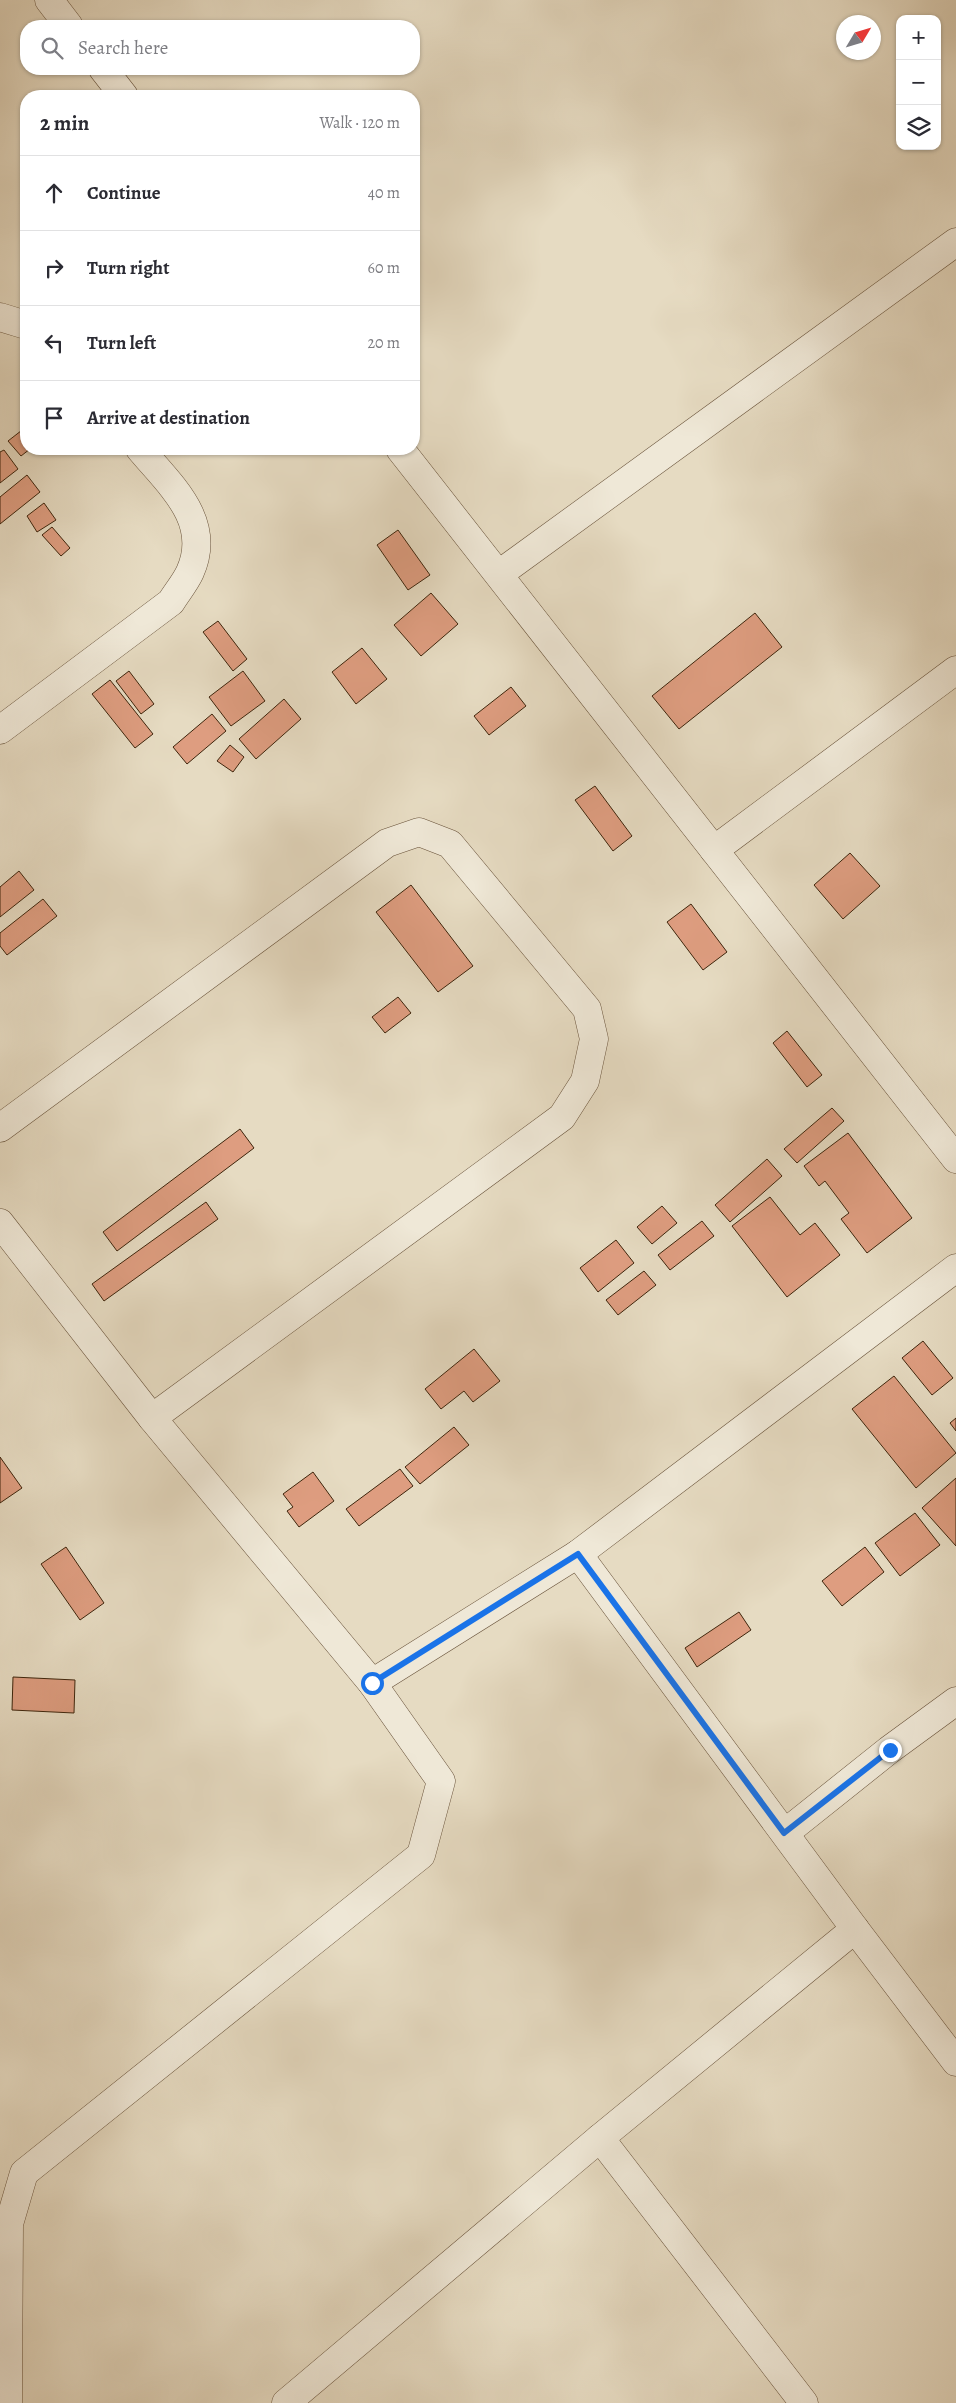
<!DOCTYPE html>
<meta charset="utf-8">
<style>
body{margin:0;font-family:Alegreya,serif;background:#f2f2f3;color:#2b2b33}
.controls{position:absolute;right:15px;top:15px;display:grid;overflow:hidden;border-radius:10px;box-shadow:0 1px 4px #0004}
.controls button{width:45px;height:45px;display:grid;place-items:center;padding:0;border:0;border-bottom:1px solid #e1e1e2;background:#fff;color:#2b2b33;font:25px sans-serif}
.compass{position:absolute;left:836px;top:15px;width:45px;height:45px;border-radius:50%;background:#fff;box-shadow:0 1px 4px #0004;rotate:52deg}
.stop{position:absolute;width:15px;height:15px;margin:-11px;border:4px solid #1a73e8;border-radius:50%;background:#fff}
.stop.end{background:#1a73e8;border-color:#fff;box-shadow:0 1px 5px #0008}
.list{margin:0;padding:0;list-style:none}
h2{display:flex;justify-content:space-between;align-items:center;height:65px;margin:0;padding:0 20px;font-size:21px}
h2 small{font-size:16px;font-weight:400;color:#7c7c81}
.list li{display:grid;grid-template-columns:32px 1fr auto;gap:15px;align-items:center;box-sizing:border-box;height:75px;padding:0 20px;border-top:1px solid #e1e1e2}
.list b{display:block;font-size:19px;white-space:nowrap}
.list em{font-size:16px;font-style:normal;color:#7c7c81}
.icon{flex:none;width:28px;height:28px;fill:none;stroke:currentColor;stroke-width:2;stroke-linecap:round;stroke-linejoin:round}
.map{position:relative;flex:none;width:956px;height:2403px;overflow:hidden}
.search{position:absolute;background:#fff;box-shadow:0 1px 4px #0004;left:20px;top:20px;width:400px;height:55px;display:flex;align-items:center;gap:12px;box-sizing:border-box;padding:0 18px;border-radius:20px;color:#7c7c81;font-size:19px}
.panel{position:absolute;background:#fff;box-shadow:0 1px 4px #0004;left:20px;top:90px;width:400px;height:365px;border-radius:20px}
.map>svg:first-child{display:block}
.building{fill:#de9d80;stroke:#3e250c}
.lines{fill:none;stroke-linecap:round;stroke-linejoin:round}
.minor-casing{stroke:#68523a;stroke-width:29}
.minor{stroke:#efe8d7;stroke-width:28}
.route{stroke:#1a73e8;stroke-width:6}
</style>
<div class="map">
<svg width="956" height="2403" viewBox="0 0 956 2403">
<rect width="100%" height="100%" fill="#e6dbc2"/>
<filter id="stains"><feTurbulence type="fractalNoise" baseFrequency=".004" numOctaves="4"/><feColorMatrix values="0 0 0 0 .2 0 0 0 0 .09 0 0 0 0 .02 0 0 0 .5 -.17"/></filter>
<radialGradient id="worn" r=".72"><stop offset=".6" stop-color="#630" stop-opacity="0"/><stop offset="1" stop-color="#630" stop-opacity=".3"/></radialGradient>
<g class="building">
<polygon points="26,427 26,449 30,449 21,456 8,441"/>
<polygon points="4,450 18,469 0,483 0,452"/>
<polygon points="27,475 40,492 0,524 0,497"/>
<polygon points="44,503 56,520 37,532 27,516"/>
<polygon points="52,527 70,548 61,556 42,535"/>
<polygon points="398,530 430,575 408,590 377,545"/>
<polygon points="431,593 458,624 421,656 394,625"/>
<polygon points="755,613 782,647 679,729 652,696"/>
<polygon points="218,621 247,659 233,671 203,632"/>
<polygon points="362,648 387,679 356,704 332,672"/>
<polygon points="129,671 154,704 141,714 116,681"/>
<polygon points="243,671 265,701 231,726 209,697"/>
<polygon points="110,680 153,734 135,748 92,694"/>
<polygon points="511,687 526,706 489,735 474,716"/>
<polygon points="284,699 301,719 256,759 239,739"/>
<polygon points="212,714 226,731 187,764 173,747"/>
<polygon points="230,745 244,757 233,772 217,761"/>
<polygon points="595,786 632,836 613,851 575,800"/>
<polygon points="850,853 880,886 843,919 814,885"/>
<polygon points="19,871 34,890 0,917 0,887"/>
<polygon points="411,885 473,966 438,992 376,912"/>
<polygon points="43,899 57,916 7,955 0,946 0,933"/>
<polygon points="691,904 727,952 703,970 667,922"/>
<polygon points="398,997 411,1013 385,1033 372,1017"/>
<polygon points="787,1031 822,1075 807,1087 773,1043"/>
<polygon points="832,1108 844,1121 797,1163 784,1149"/>
<polygon points="240,1129 254,1148 117,1251 103,1232"/>
<polygon points="848,1133 912,1218 867,1253 841,1219 849,1213 825,1181 819,1186 804,1166"/>
<polygon points="767,1159 782,1176 730,1222 715,1205"/>
<polygon points="770,1197 800,1235 815,1223 840,1255 787,1297 732,1226"/>
<polygon points="206,1202 218,1219 104,1301 92,1284"/>
<polygon points="662,1206 677,1223 652,1244 637,1227"/>
<polygon points="702,1221 714,1236 670,1270 658,1255"/>
<polygon points="616,1240 634,1263 598,1292 580,1268"/>
<polygon points="644,1271 656,1285 618,1315 606,1300"/>
<polygon points="923,1341 953,1378 932,1395 902,1358"/>
<polygon points="474,1349 500,1381 473,1402 464,1391 441,1409 425,1389"/>
<polygon points="894,1376 956,1453 916,1488 852,1409"/>
<polygon points="956,1418 956,1431 950,1423"/>
<polygon points="454,1427 469,1445 420,1484 405,1467"/>
<polygon points="0,1457 22,1488 0,1503"/>
<polygon points="400,1469 413,1486 359,1526 346,1509"/>
<polygon points="313,1472 334,1501 299,1527 287,1511 293,1507 283,1494"/>
<polygon points="956,1478 956,1546 922,1508"/>
<polygon points="915,1513 940,1545 900,1576 875,1543"/>
<polygon points="66,1547 104,1603 80,1620 41,1564"/>
<polygon points="865,1547 884,1572 842,1606 822,1581"/>
<polygon points="739,1612 751,1630 697,1667 685,1648"/>
<polygon points="13,1677 75,1680 74,1713 12,1710"/>
</g>
<g class="lines">
<defs>
<g id="minor">
<polyline points="49,0 69,26"/>
<polyline points="103,69 124,96"/>
<polyline points="0,317 26,325"/>
<polyline points="400,449 956,1159"/>
<polyline points="499,574 956,242"/>
<path d="M0 730 171 602C177 592 185 583 190 572 213 521 170 485 140 449"/>
<polyline points="714,850 956,670"/>
<polyline points="0,1128 387,843 419,832 450,844 587,1009 594,1039 585,1081 562,1117 152,1418"/>
<polyline points="0,1223 152,1418 372,1683 441,1781 421,1855 24,2173 9,2224 8,2403"/>
<polyline points="578,1554 855,1929 956,2062"/>
<polyline points="372,1683 578,1554 956,1268"/>
<polyline points="785,1833 889,1750 956,1701"/>
<polyline points="600,2138 804,2403"/>
<polyline points="286,2403 600,2138 855,1929"/>
</g>
</defs>
<use href="#minor" class="minor-casing"/>
<use href="#minor" class="minor"/>
</g>
<g class="lines">
<polyline class="route" points="372,1683 578,1554 784,1833 890,1750"/>
</g>
<rect width="100%" height="100%" filter="url(#stains)"/>
<rect width="100%" height="100%" fill="url(#worn)"/>
</svg>
<div class="controls">
<button>+</button>
<button>−</button>
<button><svg class="icon" aria-label="layers" viewBox="0 0 24 24"><path d="M12 4l9 5-9 5-9-5zM3 14l9 5 9-5"/></svg></button>
</div>
<svg class="compass" viewBox="-18 -18 36 36"><path d="M0-13l5 13h-10z" fill="#e53935"/><path d="M0 13l5-13h-10z" fill="#7c7c81"/></svg>
<div class="stop" style="left:372px;top:1683px"></div>
<div class="stop end" style="left:890px;top:1750px"></div>
<div class="search"><svg class="icon" aria-label="search" viewBox="0 0 24 24"><circle cx="10" cy="10" r="6"/><path d="M15 15l6 6"/></svg>Search here</div>
<section class="panel">
<h2>2 min<small>Walk · 120 m</small></h2>
<ul class="list">
<li><svg class="icon" aria-label="ahead" viewBox="0 0 24 24"><path d="M12 20V5M6 11l6-6 6 6"/></svg><div><b>Continue</b></div><em>40 m</em></li>
<li><svg class="icon" aria-label="right" viewBox="0 0 24 24"><path d="M7 20v-9h11M14 6l5 5-5 5"/></svg><div><b>Turn right</b></div><em>60 m</em></li>
<li><svg class="icon" aria-label="left" viewBox="0 0 24 24"><path d="M17 20v-9H6M10 6l-5 5 5 5"/></svg><div><b>Turn left</b></div><em>20 m</em></li>
<li><svg class="icon" aria-label="arrive" viewBox="0 0 24 24"><path d="M6 21V4h12l-3 4 3 4H6"/></svg><div><b>Arrive at destination</b></div></li>
</ul>
</section>
</div>
